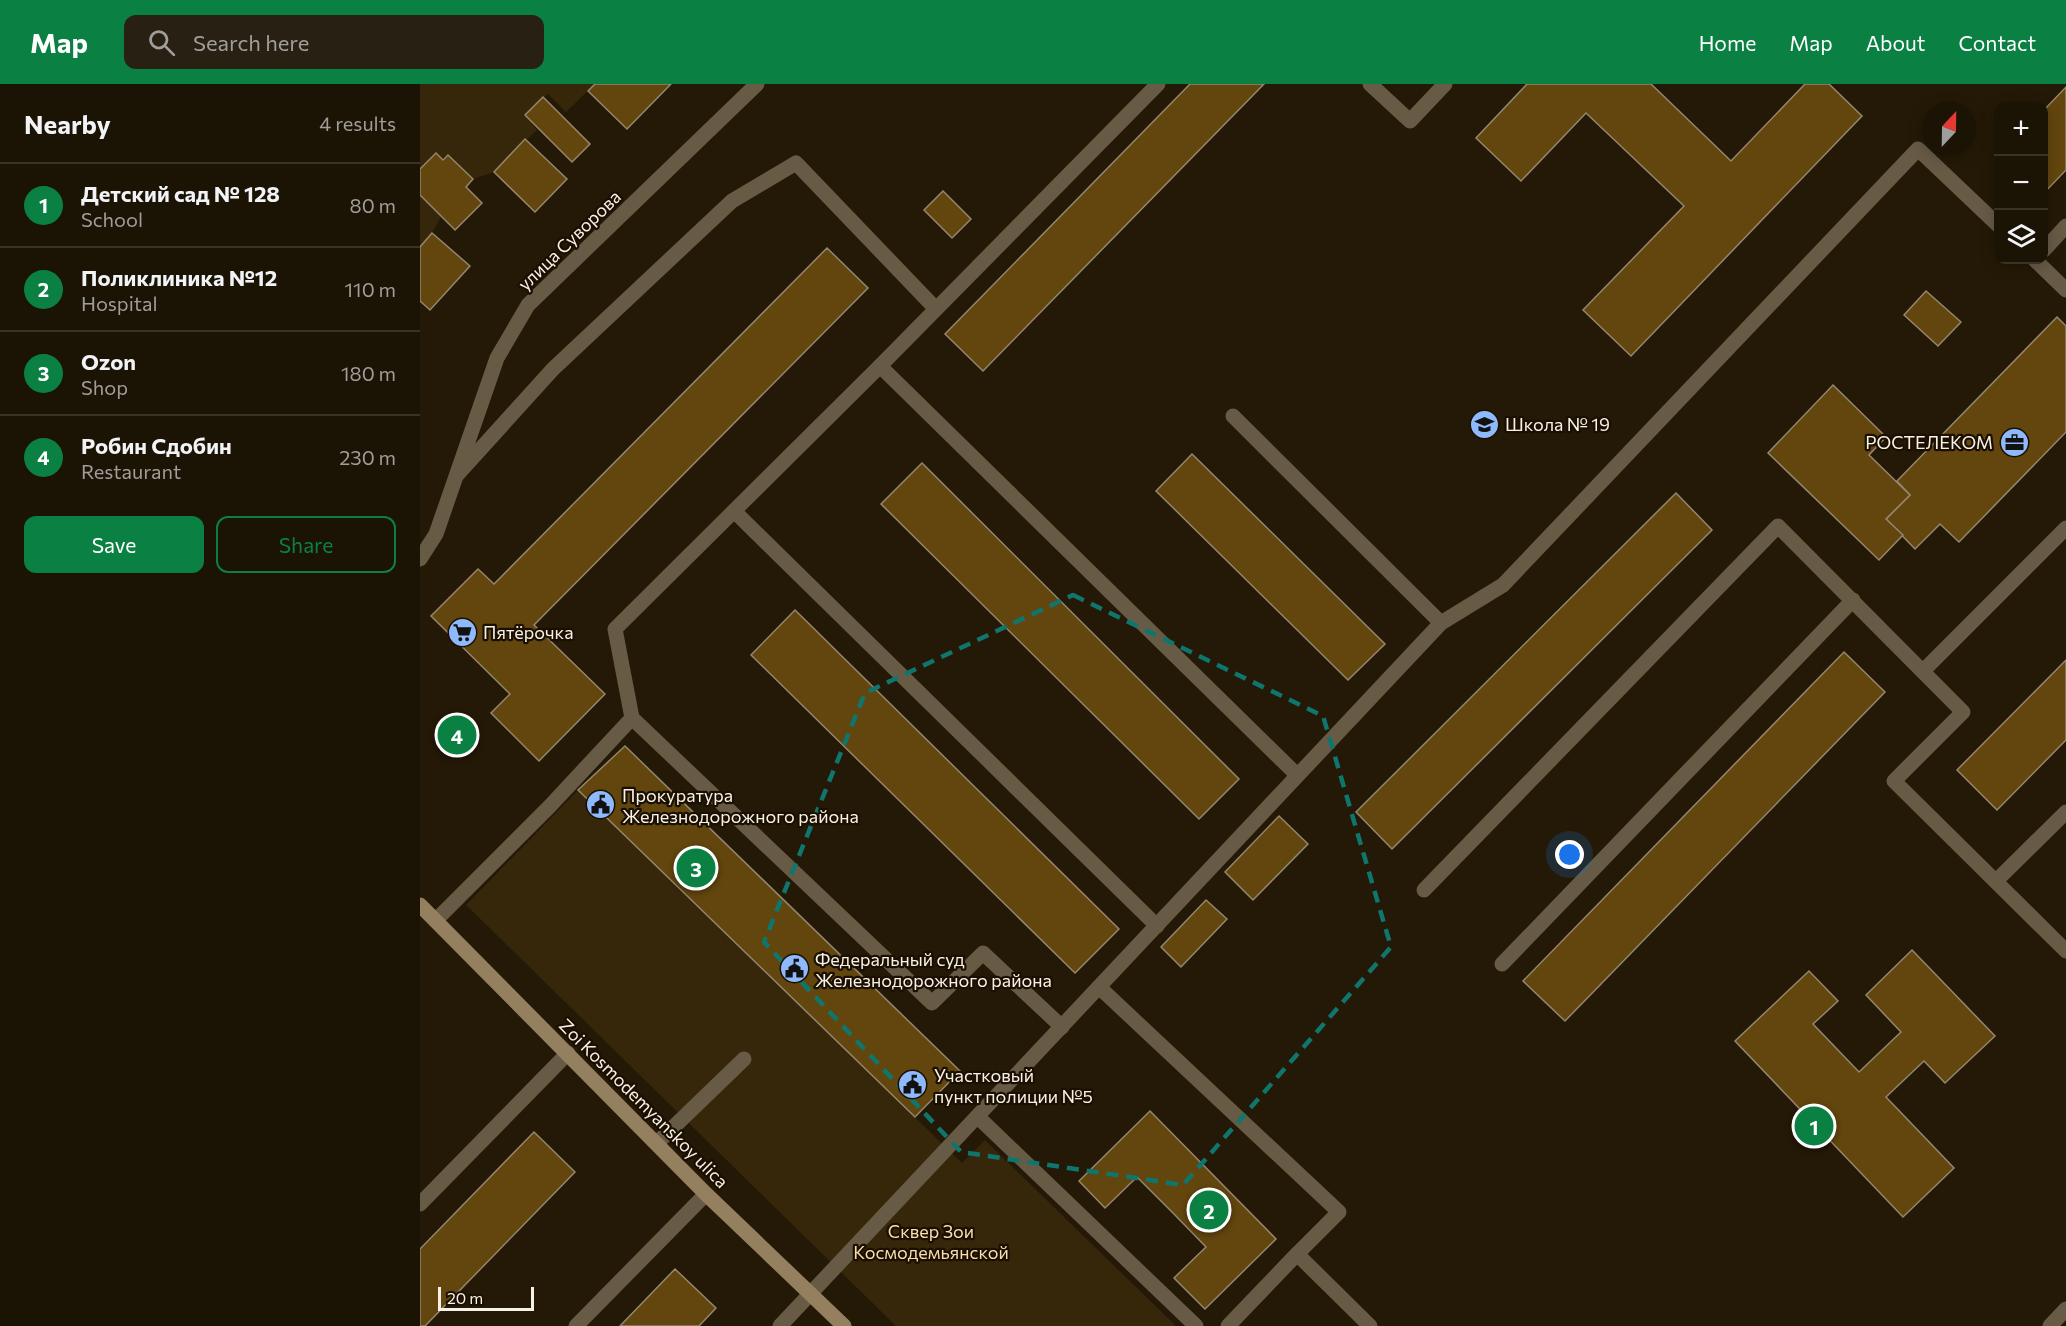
<!DOCTYPE html>
<meta charset="utf-8">
<style>
body{margin:0;font-family:Commissioner,sans-serif;background:#282013;color:#f1f3f6}
.controls{position:absolute;right:18px;top:18px;display:grid;overflow:hidden;border-radius:12px;box-shadow:0 3px 15px #0003}
.controls button{width:54px;height:54px;display:grid;place-items:center;padding:0;border:0;border-bottom:2px solid #393226;background:#1b1304;color:#f1f3f6;font:30px sans-serif}
.compass{position:absolute;left:1502px;top:18px;width:54px;height:54px;border-radius:50%;background:#1b1304;box-shadow:0 3px 15px #0003;rotate:22deg}
.scale{position:absolute;left:18px;bottom:15px;width:96px;box-sizing:border-box;padding-left:6px;border:3px solid #f8f1e5;border-top:0;font-size:16px;line-height:21px;white-space:nowrap;color:#f8f1e5;-webkit-text-stroke:4px #1a0f00;paint-order:stroke}
.you{position:absolute;left:1150px;top:771px;width:21px;height:21px;margin:-15px;border:4px solid #fff;border-radius:50%;background:#1a73e8;box-shadow:0 0 0 9px #1a73e833}
.badge{display:grid;place-items:center;width:39px;height:39px;border-radius:50%;background:#0b8043;color:#fff;font-size:20px;font-weight:700}
.pin{position:absolute;translate:-50% -50%;border:3px solid #fff;box-shadow:0 2px 6px #0006}
.list{margin:0;padding:0;list-style:none}
h2{display:flex;justify-content:space-between;align-items:center;height:78px;margin:0;padding:0 24px;font-size:26px}
h2 small{font-size:20px;font-weight:400;color:#a09e9a}
.list li{display:grid;grid-template-columns:39px 1fr auto;gap:18px;align-items:center;box-sizing:border-box;height:84px;padding:0 24px;border-top:2px solid #393226}
.list b{display:block;font-size:22px;white-space:nowrap}
.list p{margin:0;font-size:20px;white-space:nowrap;color:#a09e9a}
.list em{font-size:20px;font-style:normal;color:#a09e9a}
.actions{display:flex;gap:12px;padding:18px 24px}
.actions a{flex:1;padding:14px 0;border:2px solid #0b8043;border-radius:12px;text-align:center;font-size:21px;color:#0b8043}
.actions .main{background:#0b8043;color:#fff}
.icon{flex:none;width:33px;height:33px;fill:none;stroke:currentColor;stroke-width:2;stroke-linecap:round;stroke-linejoin:round}
.map{position:relative;flex:none;width:1646px;height:1242px;overflow:hidden}
header{display:flex;align-items:center;gap:36px;box-sizing:border-box;height:84px;padding:0 30px;background:#0b8043;color:#fff}
header strong{font-size:28px}
nav{display:flex;gap:33px;margin-inline-start:auto;font-size:21px}
.search{width:420px;height:54px;background:#282013;display:flex;align-items:center;gap:15px;box-sizing:border-box;padding:0 21px;border-radius:12px;color:#a09e9a;font-size:22px}
main{display:flex}
aside{flex:1;background:#1b1304}
.map>svg:first-child{display:block}
.green{fill:#36260a}
.building{fill:#63460e;stroke:#94866f;stroke-width:1.5}
.lines{fill:none;stroke-linecap:round;stroke-linejoin:round}
.lane{stroke:#675b46;stroke-width:15}
.street{stroke:#675b46;stroke-width:15}
.secondary{stroke:#947f5e;stroke-width:15}
.marked{fill:none;stroke:#0f766e;stroke-width:4.5;stroke-dasharray:12 8;stroke-linejoin:round}
.labels{text-anchor:middle;dominant-baseline:central;stroke-width:4.5;stroke-linejoin:round;paint-order:stroke}
.street-label{font-size:18px;fill:#f8f1e5;stroke:#1a0f00}
.poi-label{font-size:18px;fill:#f8f1e5;stroke:#1a0f00;text-anchor:start}
.park-label{font-size:18px;fill:#f8ddb0;stroke:#1a0f00}
</style>
<header>
<strong>Map</strong>
<div class="search"><svg class="icon" aria-label="search" viewBox="0 0 24 24"><circle cx="10" cy="10" r="6"/><path d="M15 15l6 6"/></svg>Search here</div>
<nav><a>Home</a><a>Map</a><a>About</a><a>Contact</a></nav>
</header>
<main>
<aside>
<h2>Nearby<small>4 results</small></h2>
<ul class="list">
<li><span class="badge">1</span><div><b>Детский сад № 128</b><p>School</p></div><em>80 m</em></li>
<li><span class="badge">2</span><div><b>Поликлиника №12</b><p>Hospital</p></div><em>110 m</em></li>
<li><span class="badge">3</span><div><b>Ozon</b><p>Shop</p></div><em>180 m</em></li>
<li><span class="badge">4</span><div><b>Робин Сдобин</b><p>Restaurant</p></div><em>230 m</em></li>
</ul>
<div class="actions"><a class="main">Save</a><a>Share</a></div>
</aside>
<div class="map">
<svg width="1646" height="1242" viewBox="0 0 1646 1242">
<rect width="100%" height="100%" fill="#241906"/>
<g class="green">
<polygon points="0,0 175,0 146,28 128,10 105,31 117,46 74,88 53,95 28,71 0,85"/>
<polygon points="0,111 21,133 12,149 0,163"/>
<polygon points="158,706 542,1079 565,1056 756,1242 476,1242 46,821"/>
</g>
<g class="building">
<polygon points="175,0 251,0 207,45 168,7"/>
<polygon points="770,0 844,0 563,287 525,250"/>
<polygon points="1107,0 1231,0 1311,77 1385,0 1409,0 1442,32 1211,272 1163,226 1264,122 1166,29 1101,97 1056,54"/>
<polygon points="1646,3 1646,86 1624,109 1624,26"/>
<polygon points="123,13 170,60 152,78 105,31"/>
<polygon points="105,55 147,95 115,128 74,88"/>
<polygon points="16,69 23,76 28,71 53,95 46,103 62,119 35,146 0,111 0,85"/>
<polygon points="523,107 551,135 532,154 504,126"/>
<polygon points="12,149 50,182 10,226 0,217 0,163"/>
<polygon points="407,164 448,204 114,541 185,610 119,677 71,629 90,610 11,532 58,485 74,500"/>
<polygon points="1506,207 1541,238 1518,262 1484,231"/>
<polygon points="1637,233 1646,242 1646,348 1539,458 1520,440 1495,465 1466,435 1490,411 1477,397"/>
<polygon points="1413,301 1466,353 1449,371 1490,411 1466,435 1483,451 1459,476 1348,369"/>
<polygon points="772,370 965,560 928,596 736,407"/>
<polygon points="502,379 819,695 779,735 461,420"/>
<polygon points="1256,409 1292,446 972,765 936,728"/>
<polygon points="375,526 699,845 655,889 331,571"/>
<polygon points="1424,568 1465,608 1145,937 1103,897"/>
<polygon points="1646,576 1646,656 1577,726 1537,686"/>
<polygon points="205,662 540,987 495,1033 158,706"/>
<polygon points="859,732 888,760 833,816 805,788"/>
<polygon points="786,816 807,835 761,883 741,863"/>
<polygon points="1492,866 1575,952 1525,999 1504,977 1466,1013 1534,1084 1483,1133 1315,957 1389,887 1418,917 1393,940 1439,988 1481,948 1446,911"/>
<polygon points="730,1027 856,1155 785,1225 754,1194 786,1163 752,1128 717,1093 685,1124 659,1097"/>
<polygon points="114,1048 155,1088 5,1242 0,1242 0,1165"/>
<polygon points="255,1185 296,1224 279,1242 200,1242"/>
</g>
<g class="lines">
<g class="lane">
<polyline points="950,0 990,37 1025,0"/>
<polyline points="1624,166 1646,142"/>
<polyline points="1615,176 1646,206"/>
<polyline points="460,282 877,691"/>
<polyline points="813,332 1021,539"/>
<polyline points="37,391 133,285 312,117 376,79 516,225"/>
<polyline points="314,427 737,842"/>
<polyline points="1503,587 1646,444"/>
<polyline points="212,634 512,919 563,869 642,943"/>
<polyline points="1576,797 1646,728"/>
<polyline points="1004,806 1358,442 1543,628 1474,697 1646,867"/>
<polyline points="16,836 130,722 212,634 195,545 460,282 738,0"/>
<polyline points="1082,880 1433,516"/>
<polyline points="679,903 919,1128 877,1170"/>
<polyline points="558,1033 776,1242"/>
<polyline points="237,1059 324,975"/>
<polyline points="0,1120 148,969"/>
<polyline points="156,1242 286,1110"/>
<polyline points="360,1242 1021,539 1083,501 1498,65 1578,141"/>
<polyline points="808,1242 877,1170 950,1242"/>
<polyline points="1630,1242 1646,1225"/>
</g>
<polyline class="street" points="0,475 16,450 77,274 108,221 337,0"/>
<polyline class="secondary" points="0,821 286,1110 424,1242"/>
</g>
<path class="marked" d="M653 511 903 632 971 863 763 1101 541 1068 344 858 445 609Z"/>
<defs>
<symbol id="school-disc" viewBox="-11 -11 22 22"><circle r="9.5" fill="#8eb9fd" stroke="#1a0f00"/><path d="M0-5L7-2L0 1L-7-2ZM-4 1L0 2.5L4 1V4Q0 6-4 4Z" fill="#111"/></symbol>
<symbol id="office-disc" viewBox="-11 -11 22 22"><circle r="9.5" fill="#8eb9fd" stroke="#1a0f00"/><path d="M-6-3h4V-5.5h4V-3h4V5H-6ZM-1-4.5V-3h2v-1.5ZM-6 0V1H6V0Z" fill="#111"/></symbol>
<symbol id="supermarket-disc" viewBox="-11 -11 22 22"><circle r="9.5" fill="#8eb9fd" stroke="#1a0f00"/><path d="M-6-5.5h2.5l.6 2H6L4.5 2H-2.5L-4.4-4H-6ZM-1.5 3.2a1.3 1.3 0 1 0 .1 0ZM3 3.2a1.3 1.3 0 1 0 .1 0Z" fill="#111"/></symbol>
<symbol id="civic-disc" viewBox="-11 -11 22 22"><circle r="9.5" fill="#8eb9fd" stroke="#1a0f00"/><path d="M-.6-6.5H3V-4.5H.6V-3L4-1V1h2V6H-6V1h2V-1L-.6-3ZM-1.2 2.5V6h2.4V2.5Z" fill="#111"/></symbol>
</defs>
<g fill-rule="evenodd">
<use href="#school-disc" x="1048" y="324" width="33" height="33"/>
<use href="#office-disc" x="1578" y="342" width="33" height="33"/>
<use href="#supermarket-disc" x="26" y="532" width="33" height="33"/>
<use href="#civic-disc" x="164" y="704" width="33" height="33"/>
<use href="#civic-disc" x="358" y="868" width="33" height="33"/>
<use href="#civic-disc" x="476" y="984" width="33" height="33"/>
</g>
<g class="labels">
<g class="street-label">
<text transform="translate(149 156) rotate(-44)">улица Суворова</text>
<text transform="translate(224 1019) rotate(45)">Zoi Kosmodemyanskoy ulica</text>
</g>
<g class="poi-label">
<text x="1085" y="340">Школа № 19</text>
<text x="1573" y="358" text-anchor="end">РОСТЕЛЕКОМ</text>
<text x="63" y="548">Пятёрочка</text>
<text x="202" y="711">Прокуратура<tspan x="202" dy="21">Железнодорожного района</tspan></text>
<text x="395" y="875">Федеральный суд<tspan x="395" dy="21">Железнодорожного района</tspan></text>
<text x="514" y="991">Участковый<tspan x="514" dy="21">пункт полиции №5</tspan></text>
</g>
<g class="park-label">
<text x="511" y="1147">Сквер Зои<tspan x="511" dy="21">Космодемьянской</tspan></text>
</g>
</g>
</svg>
<div class="controls">
<button>+</button>
<button>−</button>
<button><svg class="icon" aria-label="layers" viewBox="0 0 24 24"><path d="M12 4l9 5-9 5-9-5zM3 14l9 5 9-5"/></svg></button>
</div>
<svg class="compass" viewBox="-18 -18 36 36"><path d="M0-13l5 13h-10z" fill="#e53935"/><path d="M0 13l5-13h-10z" fill="#a09e9a"/></svg>
<div class="scale">20 m</div>
<div class="you"></div>
<div class="pin badge" style="left:1394px;top:1042px">1</div>
<div class="pin badge" style="left:789px;top:1126px">2</div>
<div class="pin badge" style="left:276px;top:784px">3</div>
<div class="pin badge" style="left:37px;top:651px">4</div>
</div>
</main>
